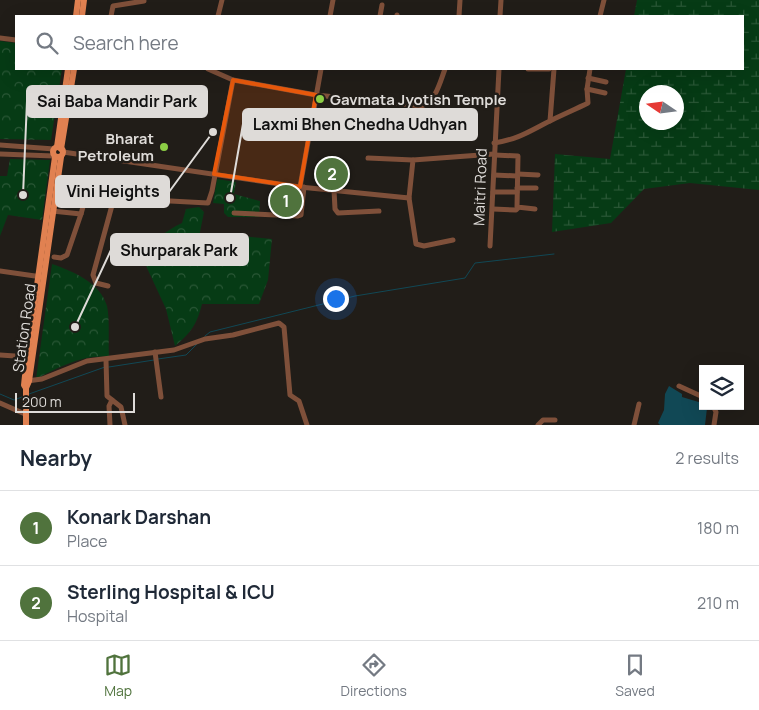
<!DOCTYPE html>
<style>
body{margin:0;font-family:Manrope,sans-serif;background:#f6f6f7;color:#1f2937}
.controls{position:absolute;right:15px;bottom:15px;display:grid;overflow:hidden;border-radius:0px;box-shadow:0 5px 20px #0002}
.controls button{width:45px;height:45px;display:grid;place-items:center;padding:0;border:0;border-bottom:1px solid #e0e1e3;background:#fff;color:#1f2937;font:25px sans-serif}
.compass{position:absolute;left:639px;top:85px;width:45px;height:45px;border-radius:50%;background:#fff;box-shadow:0 5px 20px #0002;rotate:283deg}
.scale{position:absolute;left:15px;bottom:12px;width:120px;box-sizing:border-box;padding-left:5px;border:2px solid #dedbd8;border-top:0;font-size:14px;line-height:18px;white-space:nowrap;color:#dedbd8;-webkit-text-stroke:4px #211d18;paint-order:stroke}
.you{position:absolute;left:335px;top:298px;width:18px;height:18px;margin:-12px;border:4px solid #fff;border-radius:50%;background:#1a73e8;box-shadow:0 0 0 8px #1a73e833}
.badge{display:grid;place-items:center;width:32px;height:32px;border-radius:50%;background:#50733d;color:#fff;font-size:16px;font-weight:700}
.pin{position:absolute;translate:-50% -50%;border:2px solid #fff;box-shadow:0 1px 5px #0006}
.list{margin:0;padding:0;list-style:none}
h2{display:flex;justify-content:space-between;align-items:center;height:65px;margin:0;padding:0 20px;font-size:21px}
h2 small{font-size:16px;font-weight:400;color:#747a83}
.list li{display:grid;grid-template-columns:32px 1fr auto;gap:15px;align-items:center;box-sizing:border-box;height:75px;padding:0 20px;border-top:1px solid #e0e1e3}
.list b{display:block;font-size:19px;white-space:nowrap}
.list p{margin:0;font-size:16px;white-space:nowrap;color:#747a83}
.list em{font-size:16px;font-style:normal;color:#747a83}
.icon{flex:none;width:28px;height:28px;fill:none;stroke:currentColor;stroke-width:2;stroke-linecap:round;stroke-linejoin:round}
.map{position:relative;flex:none;width:759px;height:425px;overflow:hidden}
.search{position:absolute;background:#fff;box-shadow:0 5px 20px #0002;left:15px;right:15px;top:15px;height:55px;display:flex;align-items:center;gap:12px;box-sizing:border-box;padding:0 18px;border-radius:0px;color:#747a83;font-size:19px}
.sheet{height:215px;background:#fff}
nav{display:flex;justify-content:space-around;align-items:center;box-sizing:border-box;height:70px;border-top:1px solid #e0e1e3;background:#fff;font-size:14px;color:#747a83}
nav a{display:grid;justify-items:center;gap:2px}
nav .on{color:#50733d}
.map>svg:first-child{display:block}
.wetland{fill:url(#wetland-marsh);fill-rule:evenodd}
.park{fill:url(#park-crowns)}
.water{fill:#114855}
.lines{fill:none;stroke-linecap:round;stroke-linejoin:round}
.stream{stroke:#114855;stroke-width:1}
.minor{stroke:#7f503a;stroke-width:5}
.major{stroke:#e18151;stroke-width:6}
.marked{fill:#e8590c;fill-opacity:0.2;stroke:#e8590c;stroke-width:4;stroke-linejoin:round}
.poi-dot{fill:#8cce45;stroke:#211d18;stroke-width:2}
.labels{text-anchor:middle;dominant-baseline:central;stroke-width:5;stroke-linejoin:round;paint-order:stroke}
.poi-label{font-size:15px;font-weight:bold;fill:#dedbd8;stroke:#211d18;text-anchor:start}
.street-label{font-size:15px;fill:#dedbd8;stroke:#211d18}
.leader{fill:none;stroke:#dedbd8;stroke-width:2}
.callout-dot{fill:#dedbd8;stroke:#211d18;stroke-width:2}
.callout{fill:#dedbd8;stroke:#dedbd8;stroke-width:2}
.callout-label{font-size:16px;text-anchor:middle;font-weight:bold;fill:#111}
</style>
<div class="map">
<svg width="759" height="425" viewBox="0 0 759 425">
<defs>
<pattern id="wetland-marsh" width="20" height="14" patternUnits="userSpaceOnUse" patternTransform="scale(1.25)"><rect width="20" height="14" fill="#063b15"/><path d="M1 5h8M5 5V1M11 12h8M15 12V8" fill="none" stroke="#2a5736"/></pattern>
<pattern id="park-crowns" width="20" height="18" patternUnits="userSpaceOnUse" patternTransform="scale(1.25)"><rect width="20" height="18" fill="#063b15"/><path d="M2 6a3 3 0 1 1 6 0M12 15a3 3 0 1 1 6 0" fill="none" stroke="#2a5736"/></pattern>
</defs>
<rect width="100%" height="100%" fill="#211d18"/>
<path class="wetland" d="M637 0H759V190L690 183 644 189 611 223 552 232 555 154 610 159 626 69H743V16H634ZM646 92H676V122H646Z"/>
<g class="park">
<polygon points="0,41 16,43 16,69 62,69 51,140 0,139"/>
<polygon points="10,159 50,160 42,220 8,215 0,236 0,176 7,176"/>
<polygon points="217,179 236,182 234,194 260,201 259,217 228,217 224,213 224,204 213,203"/>
<path d="M199 207 204 212 198 242 204 243 231 235 272 239 268 280 259 304H202C197 324 191 333 175 346L166 309 141 255C153 241 165 231 182 223L186 209Z"/>
<path d="M52 264C72 271 100 282 107 306 110 319 108 343 109 357 83 354 60 367 36 379Z"/>
</g>
<polygon class="water" points="669,386 682,394 682,397 702,403 703,406 707,408 705,425 660,425 658,423 664,410 665,394"/>
<g class="lines">
<g class="stream">
<polyline points="205,336 210,332 355,296 465,278 475,263 554,254"/>
<polyline points="158,359 186,355 197,344"/>
<polyline points="109,367 154,360"/>
<polyline points="0,394 14,400 22,397"/>
<polyline points="29,394 105,367"/>
</g>
<g class="minor">
<polyline points="111,16 113,6 144,1"/>
<polyline points="218,16 222,0"/>
<polyline points="330,16 333,0"/>
<polyline points="380,16 382,5"/>
<polyline points="397,16 397,15"/>
<polyline points="459,16 460,0"/>
<polyline points="500,16 501,0"/>
<polyline points="600,16 604,0"/>
<polyline points="0,38 16,40"/>
<polyline points="528,69 549,69"/>
<polyline points="588,78 606,82"/>
<path d="M233 80 316 95 422 106C436 101 440 82 445 69"/>
<polyline points="587,89 605,93"/>
<polyline points="550,121 554,69"/>
<path d="M494 143C520 139 531 130 552 120 564 114 576 109 588 103L587 89 590 69"/>
<polyline points="0,145 54,149"/>
<polyline points="63,152 300,187 409,198 413,160 494,154"/>
<polyline points="0,154 54,156"/>
<polyline points="495,155 518,156 517,207 535,209"/>
<polyline points="368,158 413,160"/>
<polyline points="518,174 538,175"/>
<polyline points="494,175 517,176"/>
<polyline points="300,187 321,69"/>
<polyline points="517,188 536,188"/>
<polyline points="334,190 335,209 338,213 379,211"/>
<polyline points="493,192 517,192"/>
<polyline points="409,198 416,244 424,246 453,240"/>
<polyline points="493,209 516,210 518,208"/>
<polyline points="52,211 81,214 89,185 95,183 109,184 114,198 208,203 212,191 233,80 208,69"/>
<polyline points="234,213 298,216 301,215 304,187"/>
<polyline points="490,246 499,69"/>
<polyline points="54,257 61,258 67,255 81,214"/>
<polyline points="0,271 42,277"/>
<polyline points="108,286 96,283 93,275 114,198"/>
<polyline points="155,352 161,397"/>
<polyline points="0,355 30,357"/>
<polyline points="106,360 107,396 121,407 125,425"/>
<polyline points="27,381 42,379 87,361 174,350 205,339 233,335 279,323 284,327 290,395 299,401 307,425"/>
<polyline points="679,386 703,397"/>
<polyline points="0,403 25,414"/>
<polyline points="713,406 716,412 714,425"/>
<polyline points="110,425 109,406 112,400"/>
<polyline points="538,425 543,420 555,420"/>
<polyline points="634,425 639,404"/>
</g>
<g class="major">
<polyline points="76,16 78,0"/>
<polyline points="82,16 84,0"/>
<polyline points="57,147 68,69"/>
<circle cx="58" cy="152" r="5"/>
<polyline points="61,149 74,69"/>
<polyline points="26,388 29,381 61,157"/>
<polyline points="26,425 26,388 24,385 27,357 55,157"/>
</g>
</g>
<path class="marked" d="M233 80 316 95 300 187 214 174Z"/>
<g class="poi-dot">
<circle cx="320" cy="99" r="5"/>
<circle cx="164" cy="147" r="5"/>
</g>
<g class="labels">
<g class="poi-label">
<text x="330" y="99">Gavmata Jyotish Temple</text>
<text x="154" y="138" text-anchor="end">Bharat<tspan x="154" dy="17">Petroleum</tspan></text>
</g>
<g class="street-label">
<text transform="translate(480 187) rotate(-88)">Maitri Road</text>
<text transform="translate(24 328) rotate(-82)">Station Road</text>
</g>
</g>
<path class="leader" d="M23 195L27 101M230 198L243 124M213 132L169 192M75 327L111 250"/>
<g class="callout-dot">
<circle cx="23" cy="195" r="5"/>
<circle cx="230" cy="198" r="5"/>
<circle cx="213" cy="132" r="5"/>
<circle cx="75" cy="327" r="5"/>
</g>
<g class="callout">
<rect x="27" y="86" width="180" height="31" rx="5"/>
<rect x="243" y="109" width="234" height="31" rx="5"/>
<rect x="56" y="176" width="113" height="31" rx="5"/>
<rect x="111" y="234" width="137" height="31" rx="5"/>
</g>
<g class="callout-label">
<text x="117" y="107">Sai Baba Mandir Park</text>
<text x="360" y="130">Laxmi Bhen Chedha Udhyan</text>
<text x="113" y="197">Vini Heights</text>
<text x="179" y="256">Shurparak Park</text>
</g>
</svg>
<div class="controls">
<button><svg class="icon" aria-label="layers" viewBox="0 0 24 24"><path d="M12 4l9 5-9 5-9-5zM3 14l9 5 9-5"/></svg></button>
</div>
<svg class="compass" viewBox="-18 -18 36 36"><path d="M0-13l5 13h-10z" fill="#e53935"/><path d="M0 13l5-13h-10z" fill="#747a83"/></svg>
<div class="scale">200 m</div>
<div class="you"></div>
<div class="pin badge" style="left:286px;top:201px">1</div>
<div class="pin badge" style="left:332px;top:174px">2</div>
<div class="search"><svg class="icon" aria-label="search" viewBox="0 0 24 24"><circle cx="10" cy="10" r="6"/><path d="M15 15l6 6"/></svg>Search here</div>
</div>
<section class="sheet">
<h2>Nearby<small>2 results</small></h2>
<ul class="list">
<li><span class="badge">1</span><div><b>Konark Darshan</b><p>Place</p></div><em>180 m</em></li>
<li><span class="badge">2</span><div><b>Sterling Hospital &amp; ICU</b><p>Hospital</p></div><em>210 m</em></li>
</ul>
</section>
<nav>
<a class="on"><svg class="icon" aria-label="map" viewBox="0 0 24 24"><path d="M3 6l6-2 6 2 6-2v14l-6 2-6-2-6 2zM9 4v14M15 6v14"/></svg>Map</a>
<a><svg class="icon" aria-label="directions" viewBox="0 0 24 24"><path d="M12 3l9 9-9 9-9-9zM9 14v-3h6M13 9l2 2-2 2"/></svg>Directions</a>
<a><svg class="icon" aria-label="saved" viewBox="0 0 24 24"><path d="M7 4h10v16l-5-4-5 4z"/></svg>Saved</a>
</nav>
